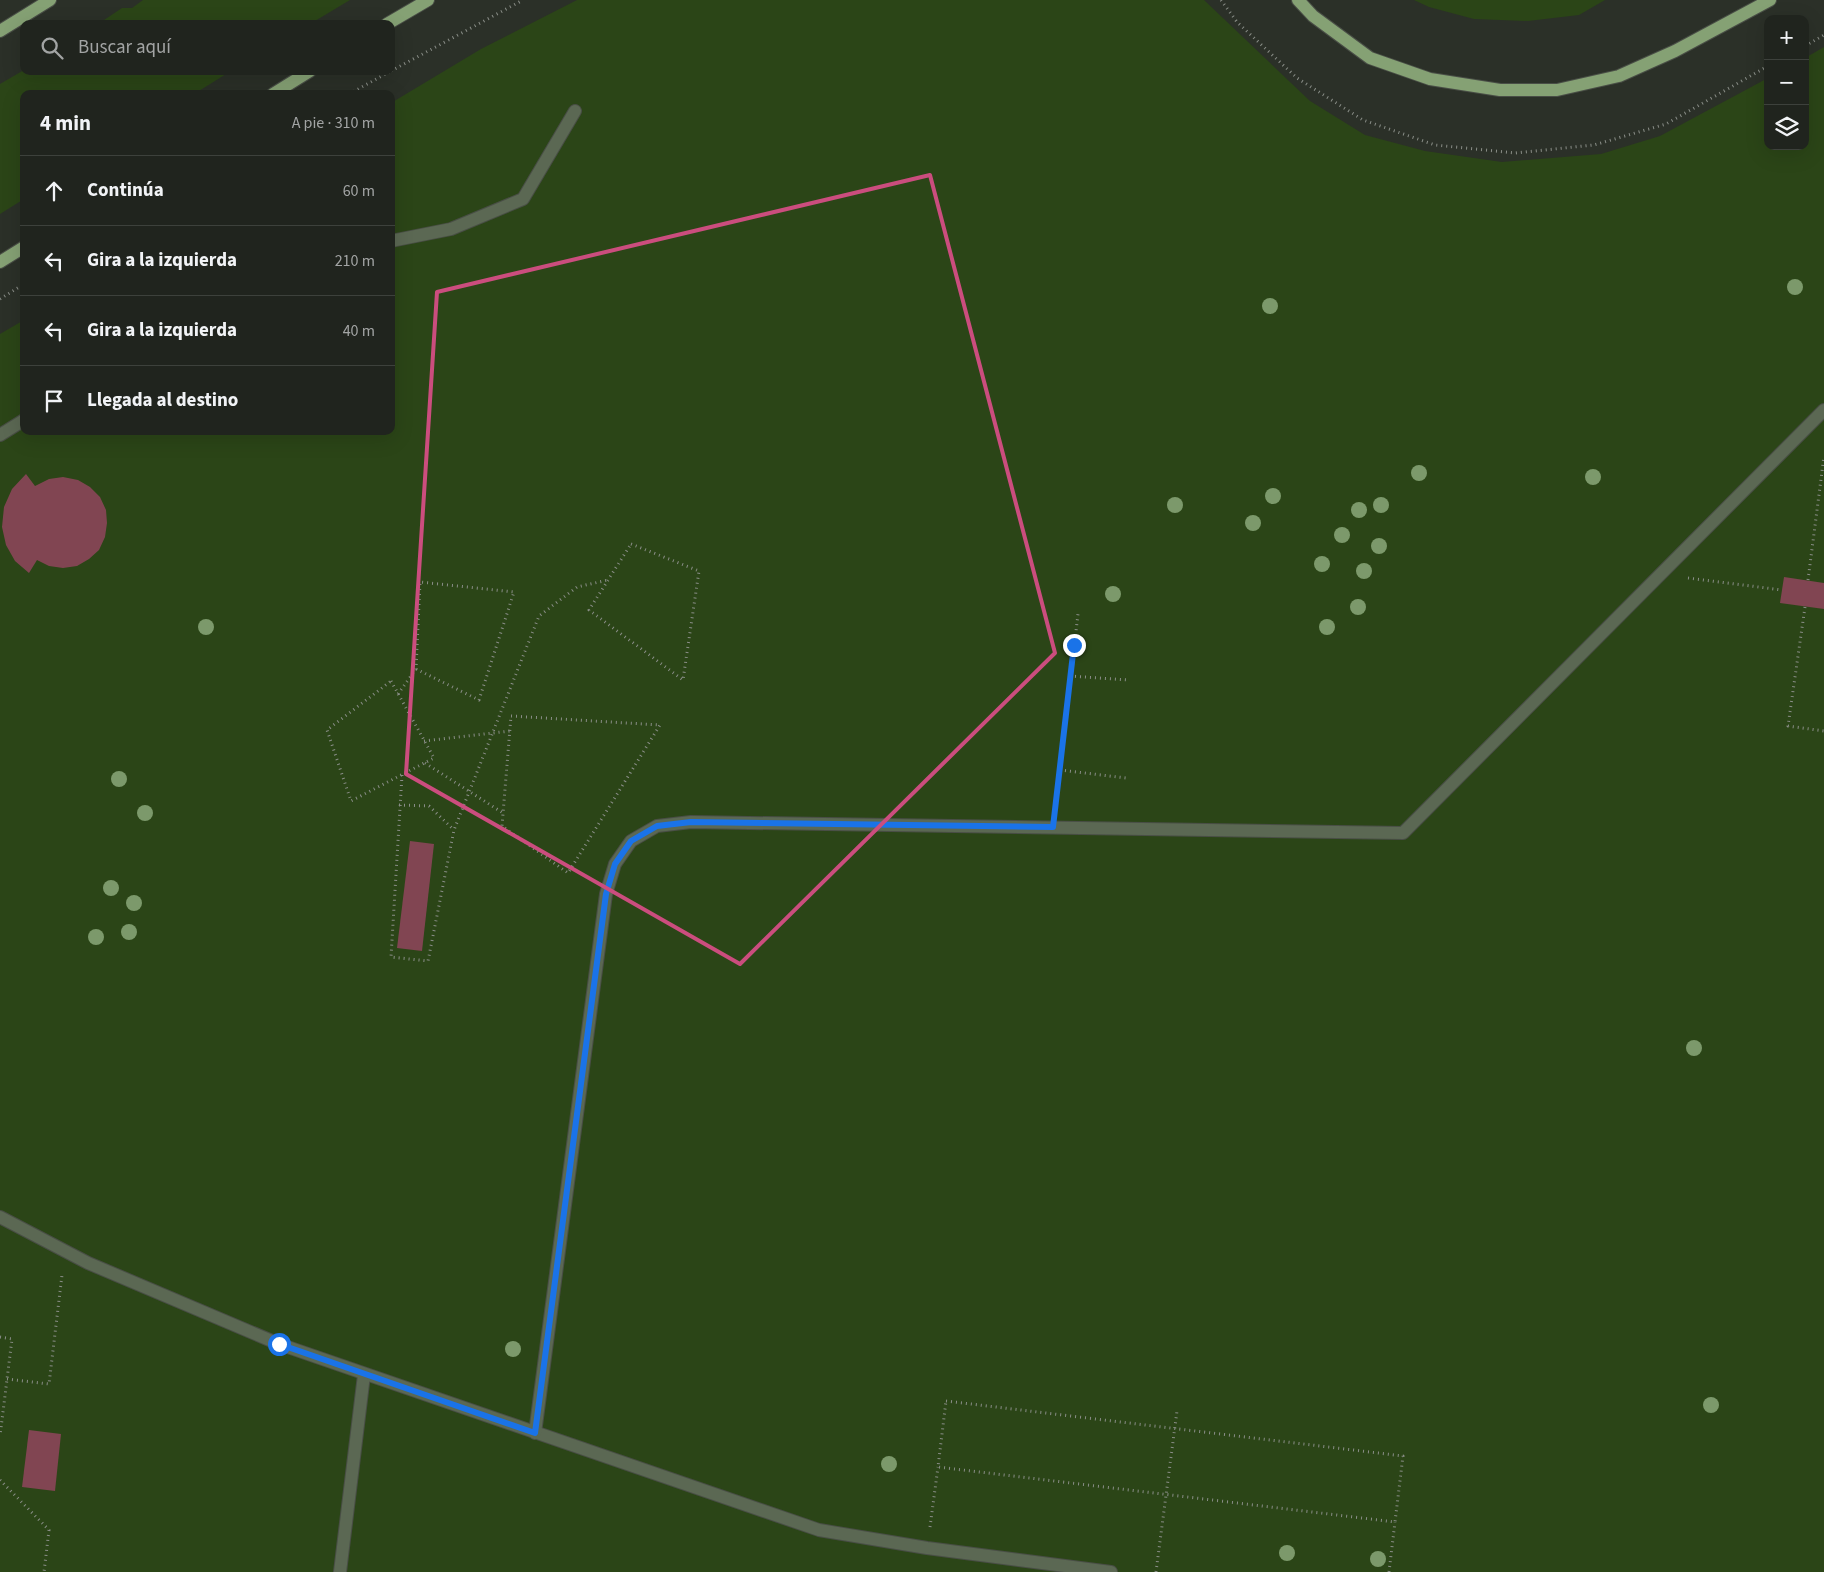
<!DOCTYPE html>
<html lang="es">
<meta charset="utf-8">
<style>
body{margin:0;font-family:"Source Sans 3",sans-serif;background:#2d302b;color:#f1f3f6}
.controls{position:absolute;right:15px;top:15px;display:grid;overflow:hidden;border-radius:10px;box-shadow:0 5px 20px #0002}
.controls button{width:45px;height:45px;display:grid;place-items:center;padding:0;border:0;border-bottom:1px solid #3d413c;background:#20241e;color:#f1f3f6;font:25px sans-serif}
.stop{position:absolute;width:15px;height:15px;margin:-11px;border:4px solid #1a73e8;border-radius:50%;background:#fff}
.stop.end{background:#1a73e8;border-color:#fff;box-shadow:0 1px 5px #0008}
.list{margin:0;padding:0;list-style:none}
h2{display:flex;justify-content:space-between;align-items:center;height:65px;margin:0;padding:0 20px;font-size:21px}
h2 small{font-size:16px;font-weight:400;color:#a2a4a4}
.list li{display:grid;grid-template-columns:32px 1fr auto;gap:15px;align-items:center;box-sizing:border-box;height:70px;padding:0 20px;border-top:1px solid #3d413c}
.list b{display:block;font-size:19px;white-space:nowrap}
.list em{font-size:16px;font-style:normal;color:#a2a4a4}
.icon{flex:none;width:28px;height:28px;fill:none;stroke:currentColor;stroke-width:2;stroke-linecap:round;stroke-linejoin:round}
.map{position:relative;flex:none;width:1824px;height:1572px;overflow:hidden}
.search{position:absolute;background:#20241e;box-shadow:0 5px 20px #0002;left:20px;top:20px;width:375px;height:55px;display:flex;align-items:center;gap:12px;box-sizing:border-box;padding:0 18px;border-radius:10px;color:#a2a4a4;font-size:19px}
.panel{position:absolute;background:#20241e;box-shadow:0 5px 20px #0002;left:20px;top:90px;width:375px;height:345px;border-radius:10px}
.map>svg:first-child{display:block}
.green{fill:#2b4517}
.building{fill:#814552}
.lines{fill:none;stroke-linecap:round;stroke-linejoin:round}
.minor-casing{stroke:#494e46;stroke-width:14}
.major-casing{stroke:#494e46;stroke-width:14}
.path{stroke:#8a8e88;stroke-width:3;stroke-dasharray:1 4;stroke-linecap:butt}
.minor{stroke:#5b6853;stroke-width:12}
.major{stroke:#85a174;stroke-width:12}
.tree{fill:#7c996b}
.route{stroke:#1a73e8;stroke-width:6}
.marked{fill:none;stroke:#cb4d7e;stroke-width:4;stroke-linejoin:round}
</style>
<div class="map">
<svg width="1824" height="1572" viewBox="0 0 1824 1572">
<rect width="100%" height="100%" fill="#2b3028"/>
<g class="green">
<polygon points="143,0 350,0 310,24 98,24 122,8 132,8"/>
<polygon points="577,0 1204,0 1310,101 1365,135 1425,151 1502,162 1601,154 1660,136 1768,78 1768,146 1805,146 1805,58 1824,47 1824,1572 0,1572 0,334 24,320 24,431 391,431 391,103 481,49"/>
<polygon points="1414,0 1605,0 1579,15 1528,21 1474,19 1429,7"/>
<polygon points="24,70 24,71 231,71 194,94 24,94 24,199 0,214 0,84"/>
</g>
<g class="building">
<polygon points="26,474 35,486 49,479 63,477 78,480 90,487 100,497 106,510 107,523 105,537 99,550 89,559 77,566 63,568 49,566 37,560 29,573 15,561 6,545 2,527 4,507 12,489"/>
<polygon points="1784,577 1824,583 1824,609 1780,603"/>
<polygon points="410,841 434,844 422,951 397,948"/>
<polygon points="29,1430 61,1434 55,1491 22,1487"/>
</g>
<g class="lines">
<defs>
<g id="minor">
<polyline points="391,241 451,229 523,199 575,111"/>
<polyline points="0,435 24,420"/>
<polyline points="0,1217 88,1263 279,1344 819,1530 927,1548 1111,1572"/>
<polyline points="535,1433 606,894 615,864 631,841 657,826 691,822 1403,833 1824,410"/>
<polyline points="340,1572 364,1375"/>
</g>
<g id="major">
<polyline points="1298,0 1313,16 1370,58 1430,79 1500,90 1557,90 1619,76 1675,51 1770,0"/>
<polyline points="387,24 428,0"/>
<polyline points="0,31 50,0"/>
<polyline points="273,94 310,71"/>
<polyline points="0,262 24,247"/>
</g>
</defs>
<use href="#minor" class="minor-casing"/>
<use href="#major" class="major-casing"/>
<g class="path">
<polyline points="1221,0 1237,22 1297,78 1363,120 1435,145 1515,153 1594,145 1666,124 1768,66"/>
<polyline points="1805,46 1824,35"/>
<polyline points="391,71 523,0"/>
<polyline points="349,94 391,71"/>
<polyline points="0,299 24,284"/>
<polygon points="631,544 699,571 683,680 589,610"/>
<polyline points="1688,578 1782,590"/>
<polyline points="1808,580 1824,456"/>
<polyline points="1805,607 1788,726 1824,731"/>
<polyline points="1070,676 1128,680"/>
<polygon points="391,681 434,758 351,801 327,730"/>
<polyline points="398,694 416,669 420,582 514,592 479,700 416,669"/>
<polygon points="511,716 660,725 568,873 502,826"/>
<polyline points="424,741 510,731"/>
<polyline points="425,763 503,813"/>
<polyline points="1060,770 1126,778"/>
<polyline points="402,775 391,957 428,961 454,830 539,616 577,587 608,580"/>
<polyline points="1056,804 1078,614"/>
<polyline points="399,805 429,806 454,830"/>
<polyline points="0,1337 12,1339 0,1436"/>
<polyline points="7,1379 49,1384 62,1275"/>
<polygon points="946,1401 1403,1456 1395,1522 938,1467"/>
<polyline points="0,1480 49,1530 44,1572"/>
<polyline points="930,1527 938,1467"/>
<polyline points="1156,1572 1177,1411"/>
<polyline points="1389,1572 1395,1522"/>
</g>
<use href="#minor" class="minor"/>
<use href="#major" class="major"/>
</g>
<g class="tree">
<circle cx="1795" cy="287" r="8"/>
<circle cx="1270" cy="306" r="8"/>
<circle cx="1419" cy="473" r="8"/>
<circle cx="1593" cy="477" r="8"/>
<circle cx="1273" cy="496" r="8"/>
<circle cx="1175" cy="505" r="8"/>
<circle cx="1381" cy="505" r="8"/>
<circle cx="1359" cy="510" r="8"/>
<circle cx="1253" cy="523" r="8"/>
<circle cx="1342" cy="535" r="8"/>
<circle cx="1379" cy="546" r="8"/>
<circle cx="1322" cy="564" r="8"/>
<circle cx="1364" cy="571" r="8"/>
<circle cx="1113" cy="594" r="8"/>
<circle cx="1358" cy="607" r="8"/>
<circle cx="206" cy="627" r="8"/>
<circle cx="1327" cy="627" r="8"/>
<circle cx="119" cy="779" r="8"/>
<circle cx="145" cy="813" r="8"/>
<circle cx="111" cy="888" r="8"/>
<circle cx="134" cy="903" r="8"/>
<circle cx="129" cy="932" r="8"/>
<circle cx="96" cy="937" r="8"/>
<circle cx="1694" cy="1048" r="8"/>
<circle cx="513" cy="1349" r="8"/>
<circle cx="1711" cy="1405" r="8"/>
<circle cx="889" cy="1464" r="8"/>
<circle cx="1287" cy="1553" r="8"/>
<circle cx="1378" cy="1559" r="8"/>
</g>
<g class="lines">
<polyline class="route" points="279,1344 535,1433 606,894 615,864 631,841 657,826 691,822 1053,827 1074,645"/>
</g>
<path class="marked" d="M930 175 1055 653 740 964 406 774 437 292Z"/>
</svg>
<div class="controls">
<button>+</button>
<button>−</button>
<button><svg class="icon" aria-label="layers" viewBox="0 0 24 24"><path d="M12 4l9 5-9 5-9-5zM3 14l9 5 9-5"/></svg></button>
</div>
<div class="stop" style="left:279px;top:1344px"></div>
<div class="stop end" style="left:1074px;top:645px"></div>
<div class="search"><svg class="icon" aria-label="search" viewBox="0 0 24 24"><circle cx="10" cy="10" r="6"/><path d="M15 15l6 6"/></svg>Buscar aquí</div>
<section class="panel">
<h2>4 min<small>A pie · 310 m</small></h2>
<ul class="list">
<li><svg class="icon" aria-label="ahead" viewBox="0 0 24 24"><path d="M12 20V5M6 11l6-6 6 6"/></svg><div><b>Continúa</b></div><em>60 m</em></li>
<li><svg class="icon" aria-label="left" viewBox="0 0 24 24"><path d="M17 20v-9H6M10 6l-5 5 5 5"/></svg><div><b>Gira a la izquierda</b></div><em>210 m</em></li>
<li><svg class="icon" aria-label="left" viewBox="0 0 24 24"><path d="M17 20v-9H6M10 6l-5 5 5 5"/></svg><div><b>Gira a la izquierda</b></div><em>40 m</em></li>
<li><svg class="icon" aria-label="arrive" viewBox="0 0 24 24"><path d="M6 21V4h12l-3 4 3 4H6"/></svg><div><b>Llegada al destino</b></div></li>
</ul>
</section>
</div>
